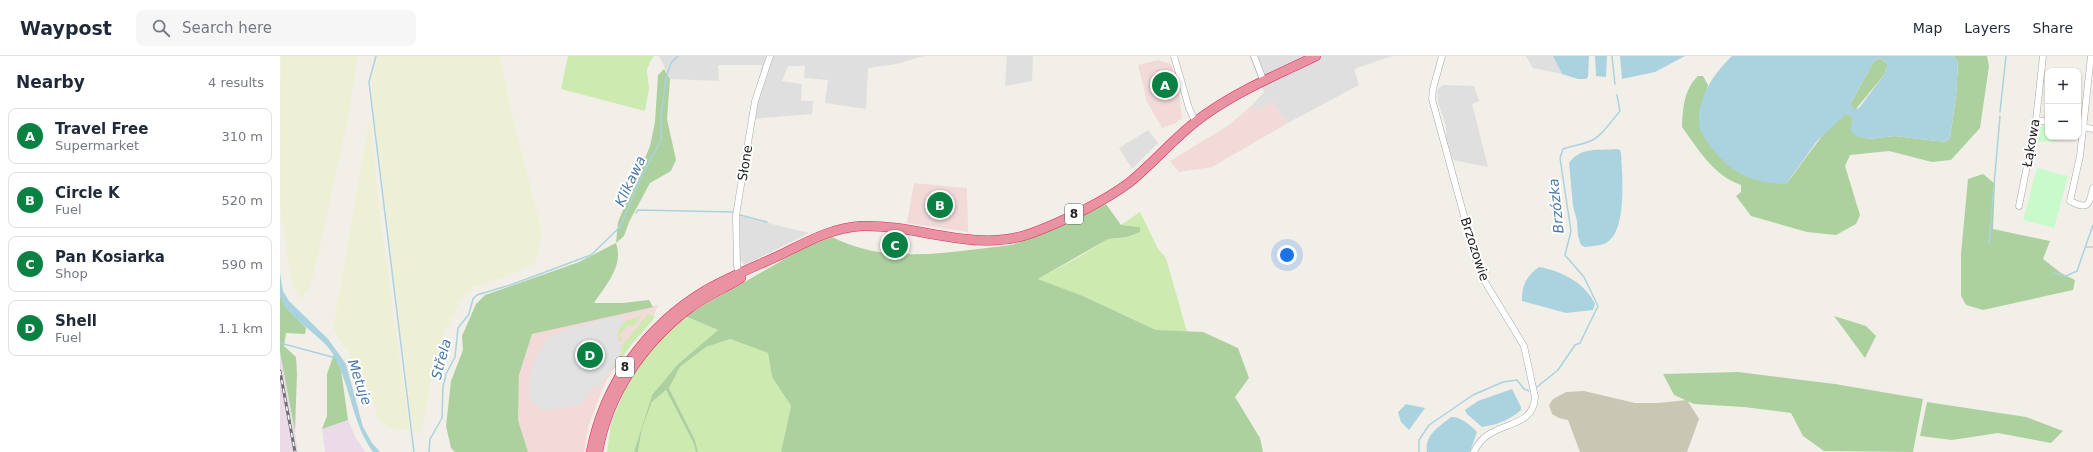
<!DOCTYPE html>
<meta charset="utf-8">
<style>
body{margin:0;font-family:"DejaVu Sans",sans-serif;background:#f6f6f7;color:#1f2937}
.controls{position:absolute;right:12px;top:12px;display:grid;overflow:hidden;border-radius:8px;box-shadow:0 1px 3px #0004}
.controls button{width:36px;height:36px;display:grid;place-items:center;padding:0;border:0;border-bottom:1px solid #e0e1e3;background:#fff;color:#1f2937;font:20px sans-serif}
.you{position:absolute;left:1007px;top:199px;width:14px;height:14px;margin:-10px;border:3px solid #fff;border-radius:50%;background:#1a73e8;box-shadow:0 0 0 6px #1a73e833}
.badge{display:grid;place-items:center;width:26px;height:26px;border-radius:50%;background:#0b8043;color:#fff;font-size:13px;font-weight:700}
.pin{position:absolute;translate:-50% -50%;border:2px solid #fff;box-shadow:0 1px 4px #0006}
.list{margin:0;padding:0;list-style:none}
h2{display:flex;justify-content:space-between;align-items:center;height:52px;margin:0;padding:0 16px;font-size:17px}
h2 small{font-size:13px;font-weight:400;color:#747a83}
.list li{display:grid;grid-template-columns:26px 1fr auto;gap:12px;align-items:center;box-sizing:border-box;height:56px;margin:0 8px 8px;padding:0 8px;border:1px solid #e0e1e3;border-radius:8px}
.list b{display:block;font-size:15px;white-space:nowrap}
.list p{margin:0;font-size:13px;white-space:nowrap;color:#747a83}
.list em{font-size:13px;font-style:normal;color:#747a83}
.icon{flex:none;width:22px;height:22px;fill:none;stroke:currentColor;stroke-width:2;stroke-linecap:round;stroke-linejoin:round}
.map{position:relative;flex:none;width:1813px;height:396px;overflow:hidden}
header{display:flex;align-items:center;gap:24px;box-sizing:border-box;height:56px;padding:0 20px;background:#fff;border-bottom:1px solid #e0e1e3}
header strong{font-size:19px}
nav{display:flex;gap:22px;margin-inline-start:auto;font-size:14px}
.search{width:280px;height:36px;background:#f6f6f7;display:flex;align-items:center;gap:10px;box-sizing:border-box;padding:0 14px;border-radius:8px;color:#747a83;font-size:15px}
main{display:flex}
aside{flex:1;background:#fff}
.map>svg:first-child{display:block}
.residential{fill:#e0dfdf}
.commercial{fill:#f2dad9}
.industrial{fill:#ebdbe8}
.construction{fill:#c7c7b4}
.farmland{fill:#eef0d5}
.grass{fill:#cdebb0}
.forest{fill:#add19e}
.park{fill:#c8facc}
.parking{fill:#e2e2e2}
.water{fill:#aad3df;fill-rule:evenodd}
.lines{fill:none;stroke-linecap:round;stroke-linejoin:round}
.stream{stroke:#aad3df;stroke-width:1.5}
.minor-casing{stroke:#a9a9a9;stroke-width:7}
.highway-casing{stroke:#dc2a67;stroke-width:10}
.minor{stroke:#fff;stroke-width:6}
.highway{stroke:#e892a2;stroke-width:9}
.rail-casing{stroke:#707070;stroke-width:3}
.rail{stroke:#fff;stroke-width:1.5;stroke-dasharray:4.5;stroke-linecap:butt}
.labels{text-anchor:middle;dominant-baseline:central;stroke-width:4;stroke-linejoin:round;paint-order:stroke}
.shield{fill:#fff;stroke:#646464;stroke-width:1}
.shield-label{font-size:12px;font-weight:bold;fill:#222}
.street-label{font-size:13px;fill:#222;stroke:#fff}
.water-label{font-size:14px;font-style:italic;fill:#4a7aab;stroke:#fff}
</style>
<header>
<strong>Waypost</strong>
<div class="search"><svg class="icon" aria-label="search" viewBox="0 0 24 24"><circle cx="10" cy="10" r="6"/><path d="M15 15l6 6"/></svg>Search here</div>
<nav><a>Map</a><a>Layers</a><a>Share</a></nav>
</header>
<main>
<aside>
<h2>Nearby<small>4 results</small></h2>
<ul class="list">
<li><span class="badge">A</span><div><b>Travel Free</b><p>Supermarket</p></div><em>310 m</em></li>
<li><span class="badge">B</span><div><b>Circle K</b><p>Fuel</p></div><em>520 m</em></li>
<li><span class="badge">C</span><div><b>Pan Kosiarka</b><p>Shop</p></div><em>590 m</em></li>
<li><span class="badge">D</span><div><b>Shell</b><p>Fuel</p></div><em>1.1 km</em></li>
</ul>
</aside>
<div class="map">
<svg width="1813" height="396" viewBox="0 0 1813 396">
<rect width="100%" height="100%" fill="#f2efe9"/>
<g class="residential">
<polygon points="379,0 644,0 616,8 588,12 586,53 545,47 548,24 524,22 525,10 508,10 502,25 522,28 521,45 533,45 532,58 471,63 473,46 482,9 438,9 439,25 390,23"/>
<polygon points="727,0 753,0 752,25 725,30"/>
<polygon points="969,0 1112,0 1074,13 1079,29 1008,67 992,46 977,54 972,49 984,36"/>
<polygon points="1246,0 1273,0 1282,18 1253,12"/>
<polygon points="1163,29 1194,30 1199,45 1192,48 1208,111 1173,104 1166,81 1166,70 1158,46 1157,34"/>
<polygon points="868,74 878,87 852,113 839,92"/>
<polygon points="460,160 529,177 465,209 460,204"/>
</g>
<g class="commercial">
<polygon points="878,4 891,8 899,37 902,62 896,67 882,72 867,46 858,9"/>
<polygon points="992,46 1008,67 932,111 899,116 890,105 949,69 972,49 977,54"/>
<polygon points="634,127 687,132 688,176 627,167"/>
<polygon points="378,249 372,264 347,292 326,325 309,368 304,396 248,396 238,364 239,319 252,278"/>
</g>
<g class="industrial">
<polygon points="0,296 15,376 18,396 0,396"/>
<polygon points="68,364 75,380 85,396 45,396 42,373"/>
</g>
<polygon class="construction" points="1304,335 1355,347 1378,347 1407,344 1419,363 1407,396 1300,396 1288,364 1279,362 1272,358 1269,349 1273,343 1286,336"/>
<g class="farmland">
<polygon points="1,0 78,0 68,62 40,190 31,228 21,244 12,226 0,151"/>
<polygon points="98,0 220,0 230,50 261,172 261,182 255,208 222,222 193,231 184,240 164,276 151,322 142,373 138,378 133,376 92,41 92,23"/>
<polygon points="90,61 100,161 129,370 129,375 127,375 110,371 97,363 95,349 72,302 53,273"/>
</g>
<g class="grass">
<polygon points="288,0 374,0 370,6 367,14 369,32 365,55 281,33"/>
<polygon points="860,156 878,193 886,202 907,276 876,274 803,240 758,223 799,201 828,183 847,181 860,176 860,171 841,169"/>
<polygon points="368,258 375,260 372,265 351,289 334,313 332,312 342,297 341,291"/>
<path d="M361 260 353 271 349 268 339 280 343 284 339 286C335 268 347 264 361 260Z"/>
<polygon points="405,260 438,274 399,307 372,339 362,371 372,346 386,334 413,386 416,396 358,396 362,373 354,396 327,396 331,367 347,329 363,303 385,277"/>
<polygon points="450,283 488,297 492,321 511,350 501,396 418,396 415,384 389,332 400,311 426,291"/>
</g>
<g class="forest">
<path d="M1673 0H1707L1709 10 1700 72 1671 104 1652 106 1609 95 1570 99 1565 110 1580 159 1576 168 1556 179 1527 176 1471 160 1456 140 1461 136V129C1434 120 1418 93 1402 71 1403 52 1404 33 1418 20H1423L1428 29 1421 52 1506 128C1519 113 1550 64 1566 57L1573 62 1571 74 1588 83 1615 80 1665 86 1670 82 1676 40 1678 6Z"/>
<polygon points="1600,2 1608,8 1604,19 1575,54 1571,50 1571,47 1594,5"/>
<path d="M384 13 390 23 387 63 396 104 391 115 370 127 349 166 344 180 336 187C344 210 326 229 314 247H342L369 244 373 251 252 278 239 319 238 364 248 396H175L171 392 166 370 171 325 183 294 182 280 196 248 205 239 299 206 336 187 338 166 370 90 375 66 378 19Z"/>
<polygon points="1703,118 1715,128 1713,173 1770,185 1763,203 1781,217 1795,224 1793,234 1703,254 1686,249 1681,240 1681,198 1688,123"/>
<path d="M826 148 841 169 860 171V176L847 181 828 183 758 223 803 240 876 274 923 276 958 292 969 322 955 341 980 382 983 396H501L511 350 492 321 488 297 450 283 426 291 400 311 389 332 415 384 418 396H416L413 386 386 334 372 346 362 372 358 396H354L372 339 398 308 438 274 405 260 524 192 552 181C599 205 648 199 698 193 712 191 727 191 740 186 770 177 798 162 826 148Z"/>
<polygon points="0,240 9,255 26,272 25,278 6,277 4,290 16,301 17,317 15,376 0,296"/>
<polygon points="1554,260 1586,270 1596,280 1585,302"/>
<polygon points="54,298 61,314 68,364 42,373 47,360 47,318"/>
<polygon points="1458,316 1555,328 1643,343 1633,396 1544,395 1523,380 1511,357 1464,351 1414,348 1394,339 1383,318"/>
<polygon points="1647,346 1746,361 1783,375 1771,387 1718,377 1672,384 1640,380"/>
</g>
<g class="park">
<polygon points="1761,70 1768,70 1768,81 1783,81 1778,85 1758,86"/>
<polygon points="1757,112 1788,120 1774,172 1743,164"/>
</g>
<polygon class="parking" points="341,259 342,266 337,277 341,296 319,332 317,333 316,329 313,330 301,348 268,354 263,354 254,349 249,339 251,314 266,284 276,277"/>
<g class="water">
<polygon points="1273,0 1309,0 1308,21 1306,23 1298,23 1282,18"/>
<polygon points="1315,0 1327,0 1326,21 1316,20"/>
<polygon points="1340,0 1405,0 1375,16 1342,23"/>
<path d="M1452 0H1673L1678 6 1676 40 1670 82 1665 86 1615 80 1588 83 1576 80 1570 74 1573 62 1566 58 1537 85 1506 128C1472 127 1449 117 1429 88 1425 82 1419 75 1419 67 1418 41 1434 17 1452 0ZM1600 2 1608 8 1604 19 1579 52 1575 53 1571 50V47L1594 5Z"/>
<path d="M1336 93 1340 94 1341 97C1342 118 1348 175 1326 187 1320 190 1311 190 1305 191L1301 189 1298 180 1297 165 1293 150 1289 107C1302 90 1317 95 1336 93Z"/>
<path d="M1259 211C1282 215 1305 227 1315 248L1313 254 1286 257 1242 245C1241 231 1247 219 1259 211Z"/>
<path d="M0 217 3 235 9 245 48 283 66 308 83 371 92 387 100 396H93C72 367 71 331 54 300 43 278 5 263 0 239 0 232 0 224 0 217Z"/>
<path d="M1232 333 1241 351V354C1230 364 1216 369 1202 371L1187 358 1185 354 1198 345Z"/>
<polygon points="1126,348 1145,352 1129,374 1121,366 1118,356"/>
<path d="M1171 361C1182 361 1190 369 1197 376L1190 396H1147C1144 379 1160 370 1171 361Z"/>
</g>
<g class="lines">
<g class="stream">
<polyline points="96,0 89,26 134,396"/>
<polyline points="1332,0 1335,28"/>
<polyline points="1720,56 1726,0"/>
<polyline points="356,157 358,154 454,156"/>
<polyline points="460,159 487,166"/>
<polyline points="1709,187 1720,60"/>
<polyline points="1806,191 1813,191"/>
<polyline points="1773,217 1786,220 1797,215 1813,169"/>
<polyline points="0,287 56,302"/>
<path d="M1257 331 1278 314 1295 289 1300 287 1318 250 1304 221 1285 199 1291 175 1280 102 1283 93C1291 90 1300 89 1308 86 1321 82 1331 65 1340 55L1337 39"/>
<polyline points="149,396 150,383 162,362 163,331 166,318 175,301 178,272 189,258 193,243 197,239 233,228 311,199 340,171 360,124 381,84 381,60 386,21 391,7 398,0"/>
<polyline points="1139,396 1139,384 1149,369 1193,339 1223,326 1237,324 1244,333 1249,335"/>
</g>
<defs>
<g id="minor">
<polyline points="894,0 909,52 915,65"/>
<polyline points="974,0 984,26"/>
<path d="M1162 0 1153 33 1152 43 1198 211 1205 226 1244 290 1255 341C1253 377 1208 362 1194 396"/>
<path d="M1811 0 1800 100 1790 145C1808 154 1809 150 1813 132"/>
<polyline points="1756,64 1768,66"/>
<polyline points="1798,70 1813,73"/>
<polyline points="1739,150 1756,64 1763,0"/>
<polyline points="459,217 457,210 456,160 459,141 475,45 490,0"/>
</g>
<g id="highway">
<path d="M311 396C324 328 366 270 426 234 449 221 474 211 498 200 525 187 550 172 581 170 638 168 696 198 752 177 782 166 825 145 850 126 877 104 898 77 926 58 960 34 999 18 1036 0"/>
<path d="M318 396C328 338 364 286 411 251 427 240 445 232 461 222"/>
</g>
</defs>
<use href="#minor" class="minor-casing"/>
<use href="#highway" class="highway-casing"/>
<use href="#minor" class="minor"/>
<use href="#highway" class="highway"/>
<defs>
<polyline id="rail" points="0,315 15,396"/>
</defs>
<use href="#rail" class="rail-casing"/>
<use href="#rail" class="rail"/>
</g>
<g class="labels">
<g class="shield">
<rect x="785" y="148" width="18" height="20" rx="3"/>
<rect x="336" y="301" width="18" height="20" rx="3"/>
</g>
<g class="shield-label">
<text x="794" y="158">8</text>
<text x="345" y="311">8</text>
</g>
<g class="street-label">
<text transform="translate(1751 87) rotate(-80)">Łąkowa</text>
<text transform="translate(465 107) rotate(-81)">Słone</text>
<text transform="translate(1195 193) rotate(72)">Brzozowie</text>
</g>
<g class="water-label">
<text transform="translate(350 125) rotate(-65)">Klikawa</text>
<text transform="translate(1276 150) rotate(-96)">Brzózka</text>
<text transform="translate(161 303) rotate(-75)">Střela</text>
<text transform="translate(80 326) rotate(71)">Metuje</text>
</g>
</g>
</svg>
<div class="controls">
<button>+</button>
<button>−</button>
</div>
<div class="you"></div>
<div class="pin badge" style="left:885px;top:29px">A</div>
<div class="pin badge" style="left:660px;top:149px">B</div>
<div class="pin badge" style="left:615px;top:189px">C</div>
<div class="pin badge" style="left:310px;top:299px">D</div>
</div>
</main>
